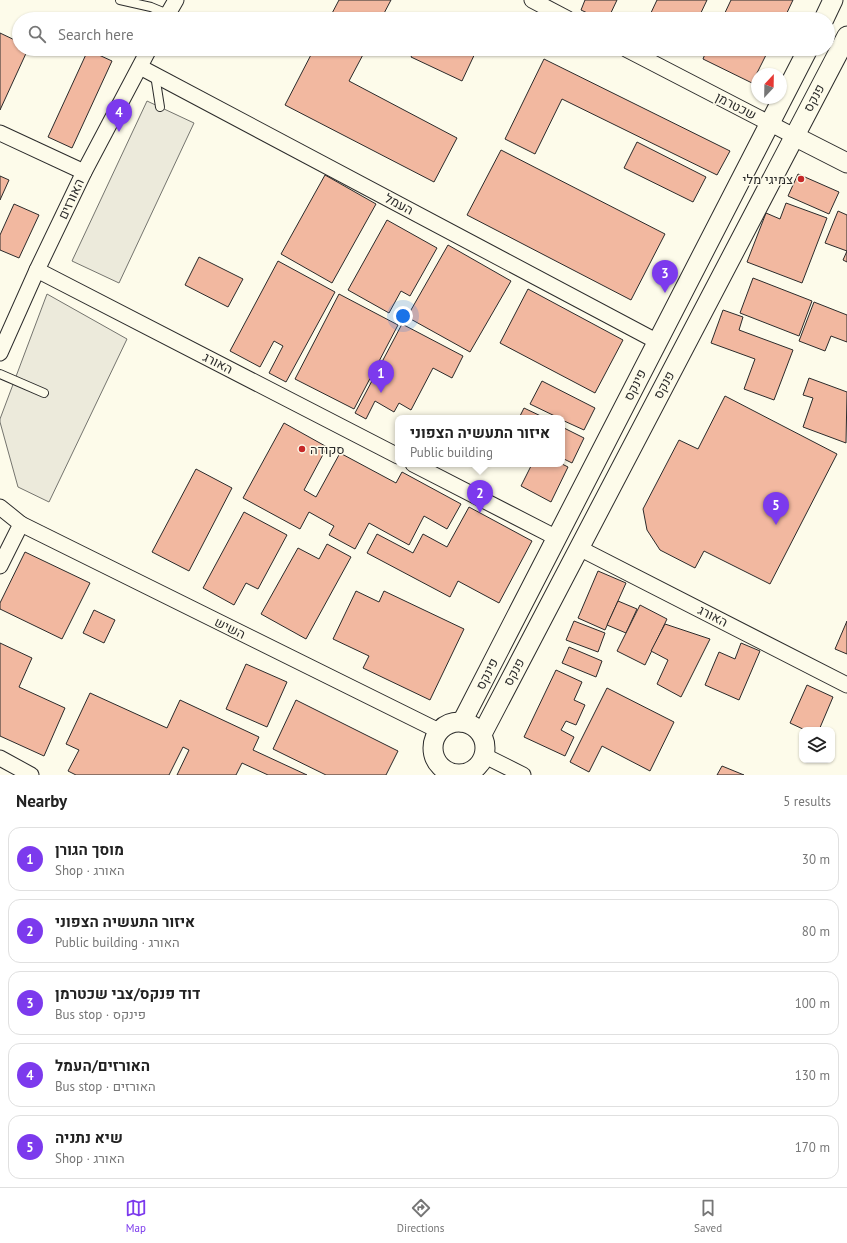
<!DOCTYPE html>
<meta charset="utf-8">
<style>
body{margin:0;font-family:"PT Sans",Heebo,sans-serif;background:#f6f6f6;color:#222}
.controls{position:absolute;right:12px;bottom:12px;display:grid;overflow:hidden;border-radius:8px;box-shadow:0 1px 3px #0004}
.controls button{width:36px;height:36px;display:grid;place-items:center;padding:0;border:0;border-bottom:1px solid #e0e0e0;background:#fff;color:#222;font:20px sans-serif}
.compass{position:absolute;left:751px;top:68px;width:36px;height:36px;border-radius:50%;background:#fff;box-shadow:0 1px 3px #0004;rotate:22deg}
.you{position:absolute;left:403px;top:316px;width:14px;height:14px;margin:-10px;border:3px solid #fff;border-radius:50%;background:#1a73e8;box-shadow:0 0 0 6px #1a73e833}
.badge{display:grid;place-items:center;width:26px;height:26px;border-radius:50%;background:#7c3aed;color:#fff;font-size:13px;font-weight:700}
.pin{position:absolute;translate:-50% -33px;filter:drop-shadow(0 1px 2px #0008)}
.pin::after{content:'';position:absolute;top:21px;width:14px;height:12px;background:inherit;clip-path:polygon(0 0,100% 0,50% 100%)}
.popup{position:absolute;left:395px;top:415px;width:170px;height:52px;box-sizing:border-box;display:grid;place-content:center;border-radius:8px;background:#fff;filter:drop-shadow(0 1px 3px #0005);font-size:13px;white-space:nowrap;color:#767676}
.popup b{font-size:15px;color:#222}
.popup::after{content:'';position:absolute;left:50%;top:100%;margin-left:-8px;border:8px solid transparent;border-top-color:#fff}
.list{margin:0;padding:0;list-style:none}
h2{display:flex;justify-content:space-between;align-items:center;height:52px;margin:0;padding:0 16px;font-size:17px}
h2 small{font-size:13px;font-weight:400;color:#767676}
.list li{display:grid;grid-template-columns:26px 1fr auto;gap:12px;align-items:center;box-sizing:border-box;height:64px;margin:0 8px 8px;padding:0 8px;border:1px solid #e0e0e0;border-radius:12px}
.list b{display:block;font-size:15px;white-space:nowrap}
.list p{margin:0;font-size:13px;white-space:nowrap;color:#767676}
.list em{font-size:13px;font-style:normal;color:#767676}
.icon{flex:none;width:22px;height:22px;fill:none;stroke:currentColor;stroke-width:2;stroke-linecap:round;stroke-linejoin:round}
.map{position:relative;flex:none;width:847px;height:775px;overflow:hidden}
.search{position:absolute;background:#fff;box-shadow:0 1px 3px #0004;left:12px;right:12px;top:12px;height:44px;display:flex;align-items:center;gap:10px;box-sizing:border-box;padding:0 14px;border-radius:22px;color:#767676;font-size:15px}
.sheet{height:412px;background:#fff}
nav{display:flex;justify-content:space-around;align-items:center;box-sizing:border-box;height:56px;border-top:1px solid #e0e0e0;background:#fff;font-size:11px;color:#767676}
nav a{display:grid;justify-items:center;gap:2px}
nav .on{color:#7c3aed}
.map>svg:first-child{display:block}
.parking{fill:#eceadb;stroke:#74746e}
.building{fill:#f2b8a0;stroke:#2b2b2b}
.lines{fill:none;stroke-linecap:round;stroke-linejoin:round}
.service-casing{stroke:#2b2b2b;stroke-width:10}
.minor-casing{stroke:#2b2b2b;stroke-width:17}
.tertiary-casing{stroke:#2b2b2b;stroke-width:21}
.service{stroke:#fdfbea;stroke-width:8}
.minor{stroke:#fdfbea;stroke-width:15}
.tertiary{stroke:#fdfbea;stroke-width:19}
.poi-dot{fill:#c62828;stroke:#fdfbea;stroke-width:1.5}
.labels{text-anchor:middle;dominant-baseline:central;stroke-width:3;stroke-linejoin:round;paint-order:stroke}
.street-label{font-size:13px;fill:#2b2b2b;stroke:#fdfbea}
.poi-label{font-size:13px;fill:#2b2b2b;stroke:#fdfbea;text-anchor:end}
</style>
<div class="map">
<svg width="847" height="775" viewBox="0 0 847 775">
<rect width="100%" height="100%" fill="#fdfbea"/>
<g class="parking">
<polygon points="147,101 194,123 119,283 72,261"/>
<polygon points="47,294 127,339 49,502 18,487 0,422 0,419"/>
</g>
<g class="building">
<polygon points="339,0 391,0 381,19 329,19"/>
<polygon points="585,0 617,0 608,19 600,19 581,10"/>
<polygon points="657,0 707,0 698,19 654,19 649,17"/>
<polygon points="731,0 793,0 784,19 722,19"/>
<polygon points="0,33 19,42 19,49 28,49 0,110"/>
<polygon points="314,49 366,49 349,81 457,138 434,182 285,105"/>
<polygon points="415,49 477,49 462,81 411,57"/>
<polygon points="707,49 769,49 752,83 703,59"/>
<polygon points="88,50 112,61 72,148 48,137"/>
<polygon points="544,59 730,151 717,175 562,99 535,154 505,139"/>
<polygon points="637,142 706,177 693,202 624,168"/>
<polygon points="501,150 665,234 631,300 467,215"/>
<polygon points="798,174 839,192 829,214 788,196"/>
<polygon points="325,175 376,204 332,283 281,254"/>
<polygon points="0,176 9,180 0,200"/>
<polygon points="786,203 827,218 802,283 747,262 766,213 780,219"/>
<polygon points="14,204 39,215 19,258 0,250 0,235"/>
<polygon points="838,211 847,215 847,262 843,260 847,251 825,243"/>
<polygon points="387,220 437,248 410,296 401,291 389,313 348,290"/>
<polygon points="448,245 511,281 470,352 407,317"/>
<polygon points="199,257 243,279 228,307 185,285"/>
<polygon points="278,261 335,292 286,382 269,373 283,346 274,341 260,367 230,351"/>
<polygon points="753,278 812,301 799,336 740,313"/>
<polygon points="528,289 623,340 595,393 500,343"/>
<polygon points="339,294 398,325 354,409 295,379"/>
<polygon points="814,302 847,315 847,342 831,336 825,351 799,341"/>
<polygon points="723,310 743,317 739,330 793,350 774,400 744,389 755,359 711,343"/>
<polygon points="402,324 463,356 452,378 433,368 411,410 399,403 394,412 375,401 366,419 355,413"/>
<polygon points="809,378 847,392 846,443 803,427 813,398 803,395"/>
<polygon points="542,381 595,408 584,430 562,420 562,418 559,418 530,404"/>
<polygon points="725,396 837,454 770,584 704,551 695,568 660,550 647,530 643,509 679,440 698,449"/>
<polygon points="524,408 545,418 519,418"/>
<polygon points="284,423 327,447 304,490 316,497 340,453 396,483 402,472 461,504 447,529 424,516 409,545 369,523 355,549 329,535 334,526 309,512 300,529 243,498"/>
<polygon points="562,427 584,438 572,463 562,458"/>
<polygon points="532,464 562,464 568,467 551,502 521,486"/>
<polygon points="196,469 232,488 189,571 152,552"/>
<polygon points="469,507 532,541 499,603 458,581 450,597 367,553 377,534 413,553 423,534 447,547"/>
<polygon points="244,512 287,535 258,589 246,583 234,605 203,588"/>
<polygon points="327,544 351,557 306,639 261,614 298,548 319,559"/>
<polygon points="25,552 90,583 62,639 0,609 0,603"/>
<polygon points="598,571 626,583 605,630 578,618"/>
<polygon points="356,591 379,602 384,591 464,629 430,700 363,668 369,656 333,639"/>
<polygon points="618,601 637,609 626,633 607,625"/>
<polygon points="640,605 667,619 645,665 617,651"/>
<polygon points="94,610 115,620 104,643 83,633"/>
<polygon points="574,621 605,633 598,652 566,640"/>
<polygon points="847,621 847,654 835,649"/>
<polygon points="665,624 710,639 681,697 657,684 668,660 651,651"/>
<polygon points="0,643 32,658 19,687 65,708 44,756 0,736"/>
<polygon points="741,643 760,651 739,700 705,685 719,652 735,659"/>
<polygon points="569,647 602,661 596,677 562,663"/>
<polygon points="246,664 287,682 267,727 226,709"/>
<polygon points="556,670 582,682 574,700 585,705 576,725 566,721 561,730 574,737 565,756 524,737"/>
<polygon points="807,685 833,697 819,730 805,730 790,723"/>
<polygon points="607,688 674,722 650,771 602,746 589,772 570,762"/>
<polygon points="90,693 167,728 180,700 259,737 253,750 307,775 268,775 242,763 236,775 177,775 189,750 183,747 169,775 76,775 68,771 79,750 66,744"/>
<polygon points="296,700 398,751 386,775 326,775 273,749"/>
<polygon points="722,766 744,775 717,775"/>
</g>
<g class="lines">
<defs>
<g id="service">
<polyline points="120,0 151,7 168,14"/>
<polyline points="155,75 160,107"/>
<polyline points="0,374 44,393"/>
</g>
<g id="minor">
<polyline points="532,0 568,19"/>
<polyline points="165,19 176,0"/>
<polyline points="626,49 794,136"/>
<polyline points="140,67 658,342"/>
<polyline points="0,133 84,172"/>
<polyline points="37,270 398,456"/>
<polyline points="0,353 37,270 84,172 149,49"/>
<polyline points="413,464 557,538"/>
<polyline points="0,507 21,524 0,566"/>
<polyline points="21,524 439,731"/>
<polyline points="579,548 847,685"/>
<polyline points="485,756 523,775"/>
<polyline points="0,758 31,775"/>
</g>
<g id="tertiary">
<polyline points="824,19 833,0"/>
<polyline points="794,136 847,163"/>
<circle cx="459" cy="748" r="26"/>
<polyline points="462,722 808,49"/>
<polyline points="482,734 847,36"/>
</g>
</defs>
<use href="#service" class="service-casing"/>
<use href="#minor" class="minor-casing"/>
<use href="#tertiary" class="tertiary-casing"/>
<use href="#service" class="service"/>
<use href="#minor" class="minor"/>
<use href="#tertiary" class="tertiary"/>
</g>
<g class="poi-dot">
<circle cx="801" cy="179" r="4"/>
<circle cx="302" cy="449" r="4"/>
</g>
<g class="labels">
<g class="street-label">
<text transform="translate(814 98) rotate(-62)">פנקס</text>
<text transform="translate(736 106) rotate(27)">שכטרמן</text>
<text transform="translate(71 199) rotate(-65)">האורזים</text>
<text transform="translate(399 204) rotate(28)">העמל</text>
<text transform="translate(218 363) rotate(27)">האורג</text>
<text transform="translate(635 385) rotate(-63)">פינקס</text>
<text transform="translate(664 385) rotate(-62)">פנקס</text>
<text transform="translate(713 616) rotate(27)">האורג</text>
<text transform="translate(230 628) rotate(26)">השיש</text>
<text transform="translate(514 672) rotate(-62)">פנקס</text>
<text transform="translate(487 674) rotate(-63)">פינקס</text>
</g>
<g class="poi-label">
<text x="793" y="179">צמיגי מלי</text>
<text x="310" y="449" text-anchor="start">סקודה</text>
</g>
</g>
</svg>
<div class="controls">
<button><svg class="icon" aria-label="layers" viewBox="0 0 24 24"><path d="M12 4l9 5-9 5-9-5zM3 14l9 5 9-5"/></svg></button>
</div>
<svg class="compass" viewBox="-18 -18 36 36"><path d="M0-13l5 13h-10z" fill="#e53935"/><path d="M0 13l5-13h-10z" fill="#767676"/></svg>
<div class="you"></div>
<div class="pin badge" style="left:381px;top:393px">1</div>
<div class="pin badge" style="left:480px;top:513px">2</div>
<div class="popup"><b>איזור התעשיה הצפוני</b>Public building</div>
<div class="pin badge" style="left:665px;top:293px">3</div>
<div class="pin badge" style="left:119px;top:132px">4</div>
<div class="pin badge" style="left:776px;top:525px">5</div>
<div class="search"><svg class="icon" aria-label="search" viewBox="0 0 24 24"><circle cx="10" cy="10" r="6"/><path d="M15 15l6 6"/></svg>Search here</div>
</div>
<section class="sheet">
<h2>Nearby<small>5 results</small></h2>
<ul class="list">
<li><span class="badge">1</span><div><b>מוסך הגורן</b><p>Shop · האורג</p></div><em>30 m</em></li>
<li><span class="badge">2</span><div><b>איזור התעשיה הצפוני</b><p>Public building · האורג</p></div><em>80 m</em></li>
<li><span class="badge">3</span><div><b>דוד פנקס/צבי שכטרמן</b><p>Bus stop · פינקס</p></div><em>100 m</em></li>
<li><span class="badge">4</span><div><b>האורזים/העמל</b><p>Bus stop · האורזים</p></div><em>130 m</em></li>
<li><span class="badge">5</span><div><b>שיא נתניה</b><p>Shop · האורג</p></div><em>170 m</em></li>
</ul>
</section>
<nav>
<a class="on"><svg class="icon" aria-label="map" viewBox="0 0 24 24"><path d="M3 6l6-2 6 2 6-2v14l-6 2-6-2-6 2zM9 4v14M15 6v14"/></svg>Map</a>
<a><svg class="icon" aria-label="directions" viewBox="0 0 24 24"><path d="M12 3l9 9-9 9-9-9zM9 14v-3h6M13 9l2 2-2 2"/></svg>Directions</a>
<a><svg class="icon" aria-label="saved" viewBox="0 0 24 24"><path d="M7 4h10v16l-5-4-5 4z"/></svg>Saved</a>
</nav>
